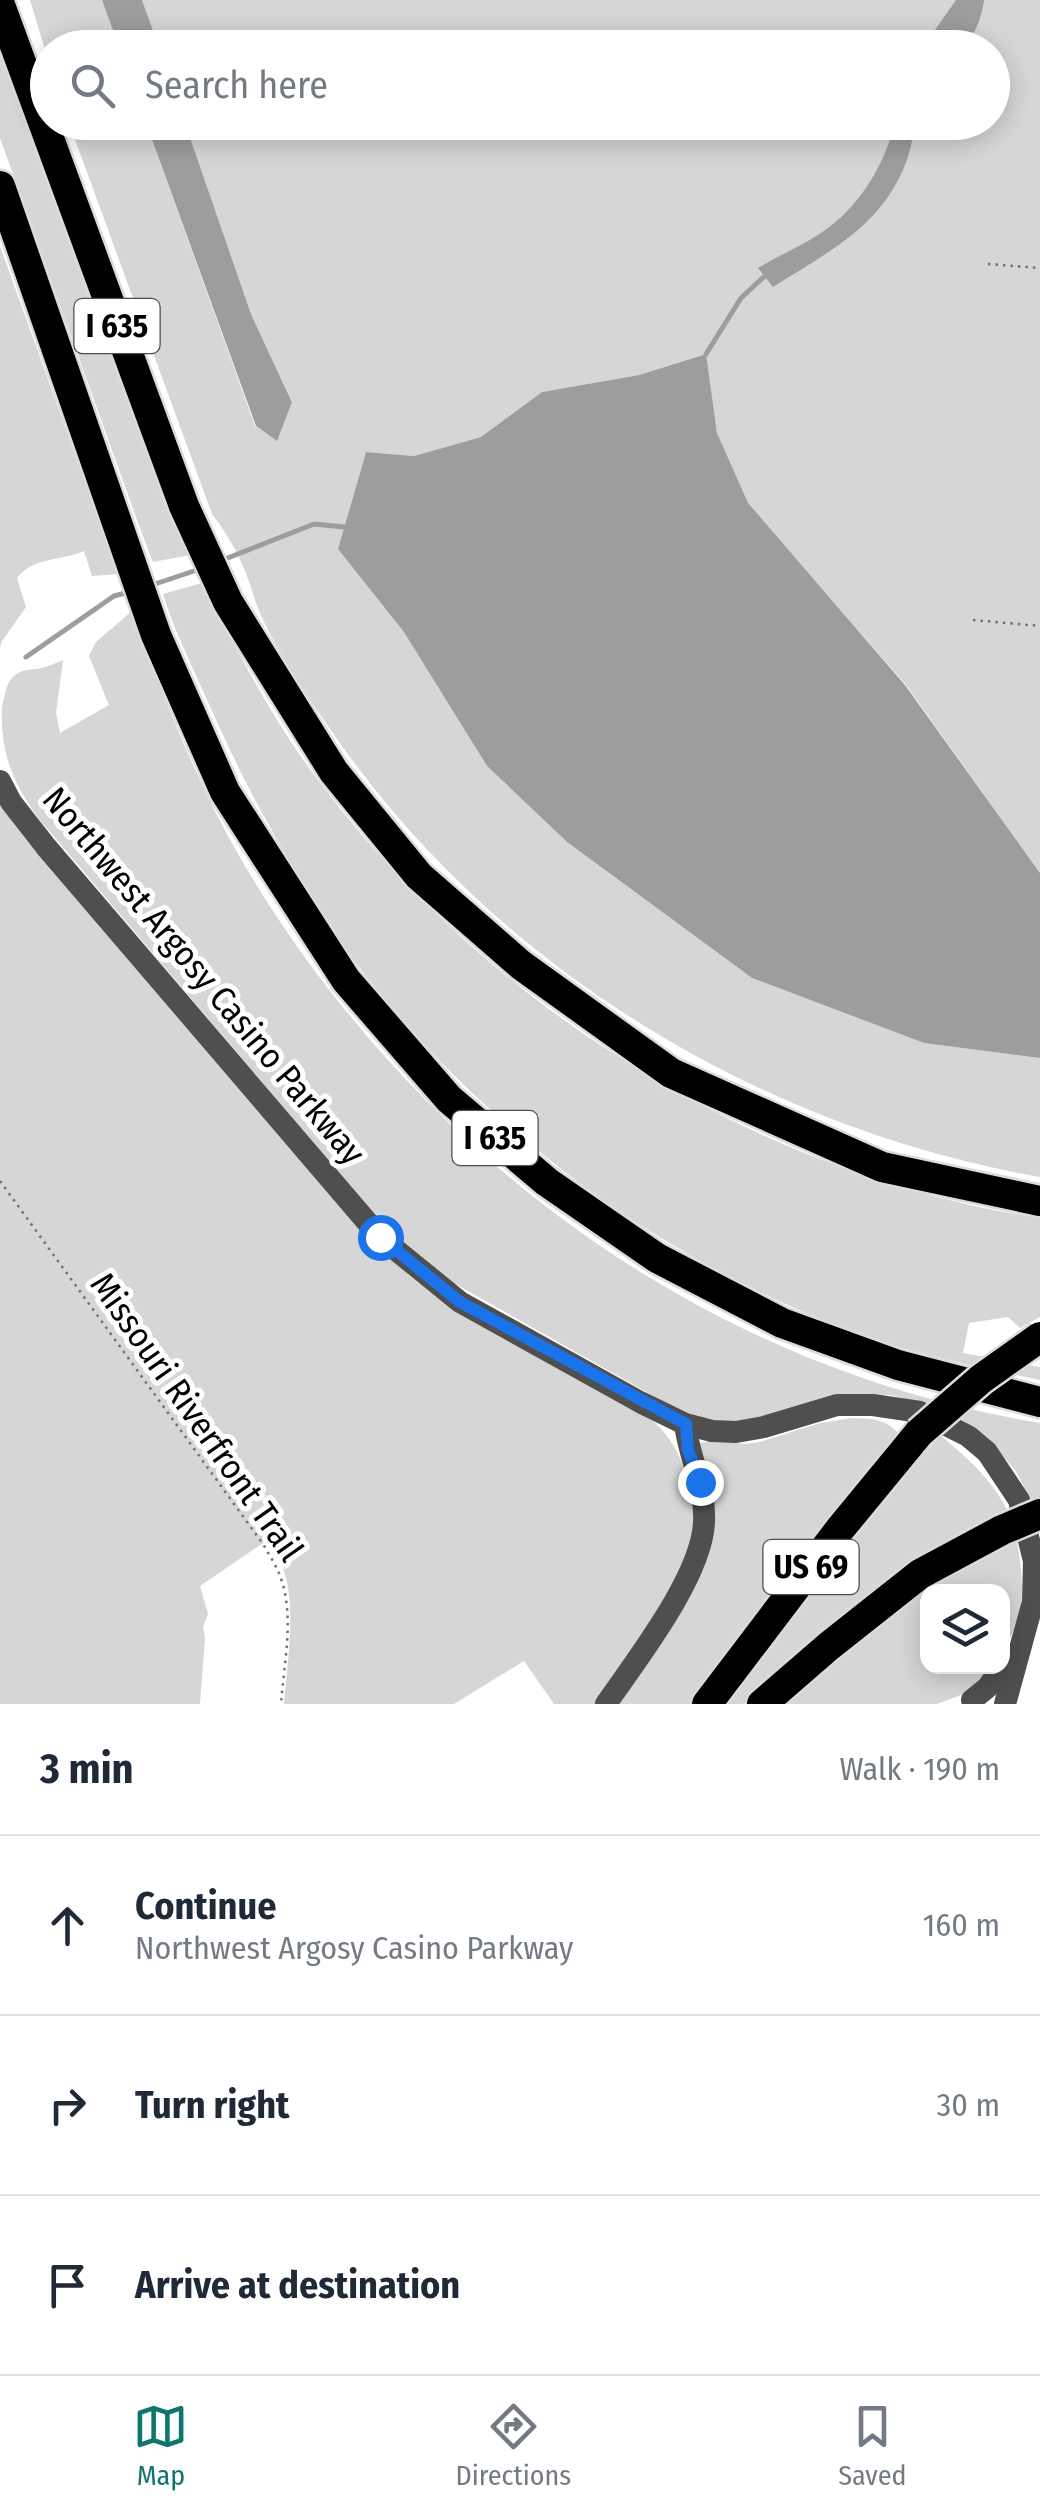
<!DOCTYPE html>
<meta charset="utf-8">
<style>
body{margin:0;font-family:"Fira Sans Condensed",sans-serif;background:#f6f6f7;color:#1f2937}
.controls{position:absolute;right:30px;bottom:30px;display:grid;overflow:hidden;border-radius:20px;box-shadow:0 5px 25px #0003}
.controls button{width:90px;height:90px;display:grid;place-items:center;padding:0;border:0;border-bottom:2px solid #e0e1e3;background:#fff;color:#1f2937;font:50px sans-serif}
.stop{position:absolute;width:30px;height:30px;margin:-22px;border:8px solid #1a73e8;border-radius:50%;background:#fff}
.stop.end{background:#1a73e8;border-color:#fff;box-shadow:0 2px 10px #0008}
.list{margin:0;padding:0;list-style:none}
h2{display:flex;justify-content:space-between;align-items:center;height:130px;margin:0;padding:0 40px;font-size:42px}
h2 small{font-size:32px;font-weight:400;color:#747a83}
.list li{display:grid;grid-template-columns:65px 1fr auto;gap:30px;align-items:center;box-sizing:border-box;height:180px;padding:0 40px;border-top:2px solid #e0e1e3}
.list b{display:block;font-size:38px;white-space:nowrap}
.list p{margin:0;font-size:32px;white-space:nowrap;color:#747a83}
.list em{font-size:32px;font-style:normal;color:#747a83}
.icon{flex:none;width:55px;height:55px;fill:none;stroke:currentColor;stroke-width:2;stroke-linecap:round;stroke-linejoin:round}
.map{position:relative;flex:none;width:1040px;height:1704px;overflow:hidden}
.search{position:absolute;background:#fff;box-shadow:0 5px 25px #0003;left:30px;right:30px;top:30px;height:110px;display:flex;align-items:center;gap:25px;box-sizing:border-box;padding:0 35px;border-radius:55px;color:#747a83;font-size:38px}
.sheet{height:670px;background:#fff}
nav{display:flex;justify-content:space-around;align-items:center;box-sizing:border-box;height:140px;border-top:2px solid #e0e1e3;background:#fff;font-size:28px;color:#747a83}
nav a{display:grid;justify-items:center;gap:5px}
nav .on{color:#0f766e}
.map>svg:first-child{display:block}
.green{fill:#d6d6d6}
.water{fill:#9d9d9d}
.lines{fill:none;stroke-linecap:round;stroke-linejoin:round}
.stream{stroke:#9d9d9d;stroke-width:5}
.highway-casing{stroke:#dbdbdb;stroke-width:35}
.path{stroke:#717171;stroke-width:2.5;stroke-dasharray:2.5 5;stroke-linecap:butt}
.minor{stroke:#4f4f4f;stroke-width:22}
.highway{stroke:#000;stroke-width:30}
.highway-bridge-casing{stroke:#dbdbdb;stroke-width:35;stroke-linecap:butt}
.highway-bridge{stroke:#000;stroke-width:30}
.route{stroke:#1a73e8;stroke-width:12}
.labels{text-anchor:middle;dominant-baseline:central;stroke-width:10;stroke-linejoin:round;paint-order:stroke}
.shield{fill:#fff;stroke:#4c4c4c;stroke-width:2.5}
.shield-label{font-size:32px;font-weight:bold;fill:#000}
.street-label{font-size:35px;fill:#000;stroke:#fff}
</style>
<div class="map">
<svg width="1040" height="1704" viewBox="0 0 1040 1704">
<rect width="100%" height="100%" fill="#fff"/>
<g class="green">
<polygon points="30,0 102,0 119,47 48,48 47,56"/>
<path d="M142 0H1040V873L906 685 747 503 717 433 705 354 639 375 542 392 481 437 414 456 366 452 338 549 404 631 487 766 567 842 752 978 924 1043 1040 1058V1177C757 1127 490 965 328 726 305 693 281 658 264 622 255 604 251 584 243 566 235 547 224 530 212 514L69 123H146L255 426 276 440 292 401 251 314 185 123 992 122V48L159 47Z"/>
<polygon points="0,44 150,459 190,555 153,562 141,531 0,138"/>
<path d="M0 246 118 574 92 576 84 551C61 561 33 557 17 578L26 607 2 641 0 648Z"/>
<path d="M202 583C234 644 264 704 304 761 474 999 750 1174 1040 1218V1317L1020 1328 1008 1317 969 1323 963 1353 1040 1367V1380C988 1369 937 1359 886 1343 701 1282 531 1166 402 1020 342 952 294 873 252 794 234 760 219 726 203 691 189 659 173 628 163 594Z"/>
<path d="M132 611C163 696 196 782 242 861 415 1154 701 1367 1040 1423V1505L1035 1507 1015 1470 994 1446 931 1405 890 1395 854 1394 835 1397 737 1425 685 1414 452 1282 399 1241 379 1220 39 819C13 783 0 753 2 707 6 693 5 681 18 673 25 669 33 670 41 668 48 667 56 663 63 660L56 713 60 733 109 705 89 656 96 642Z"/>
<path d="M0 799 383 1251 411 1277 436 1296 650 1418C667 1433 677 1448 684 1469 689 1483 695 1498 696 1514 696 1567 626 1658 596 1704H554L524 1661 454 1704H284C287 1666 297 1603 283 1569 279 1559 272 1550 266 1541L200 1586 208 1614 203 1627 205 1638 200 1704H0Z"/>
<path d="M852 1418C873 1419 885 1418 899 1434L856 1485 693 1704H617L695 1581 700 1443 715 1440 745 1444 760 1442 820 1423Z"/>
<path d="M941 1436C969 1459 997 1484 1011 1519L751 1704H721L885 1493Z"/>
<path d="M1016 1536C1021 1563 1026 1596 1017 1624 1013 1633 1007 1643 1003 1652L1002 1592H928V1666L995 1667 966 1693 937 1704H781L930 1581Z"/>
</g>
<g class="water">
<polygon points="102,0 142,0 159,47 119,47"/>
<path d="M956 0H984C982 18 975 32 966 47H923Z"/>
<polygon points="146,123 185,123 251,314 292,402 277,441 256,426"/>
<path d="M895 123H917C913 135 911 148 907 160 883 226 828 252 773 287L758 268C778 256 801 246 821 233 859 208 884 166 895 123Z"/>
<polygon points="706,354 717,433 748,503 905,685 1040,873 1040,1058 924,1043 752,978 567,842 487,766 404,632 338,549 366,452 414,456 481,437 542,392 639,375"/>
</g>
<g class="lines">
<g class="stream">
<polyline points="706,354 741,298 769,272"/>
<polyline points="220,561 314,524 344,527"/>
<polyline points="149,586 200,569"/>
<polyline points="26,657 114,596 129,592"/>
</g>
<defs>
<g id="highway">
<polyline points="0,5 184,506 228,602 334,772 419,876 521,965 671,1073 882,1167 1040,1201"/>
<polyline points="0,186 156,635 225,792 346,980 449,1099 547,1182 657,1258 782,1323 898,1365 1040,1402"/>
<polyline points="707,1704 840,1529 919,1433"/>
<polyline points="762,1704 829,1646 920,1574 1002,1530"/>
</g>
</defs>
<use href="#highway" class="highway-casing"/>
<g class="path">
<polyline points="988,264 1040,268"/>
<polyline points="973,620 1040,626"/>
<path d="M0 1181 263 1544C268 1553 274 1562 278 1571 296 1611 284 1662 281 1704"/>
</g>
<g class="minor">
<polyline points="0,781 11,802 47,848 380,1237 460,1302 640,1402 685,1424 712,1431 736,1432 764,1427 837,1405 873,1405 920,1412 968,1436 987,1452 1019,1500 1034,1561 1033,1602 1005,1704"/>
<polyline points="972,1700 988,1687 1010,1654"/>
<path d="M606 1704C637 1659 702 1576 704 1522 706 1489 689 1457 685 1424"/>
</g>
<use href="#highway" class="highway"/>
<defs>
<g id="highway-bridge">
<polyline points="919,1433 981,1379 1040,1337"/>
<polyline points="1002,1530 1040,1514"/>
</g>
</defs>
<use href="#highway-bridge" class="highway-bridge-casing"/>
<use href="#highway-bridge" class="highway-bridge"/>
</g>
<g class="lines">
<polyline class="route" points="380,1237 460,1302 686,1424 688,1450 700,1482"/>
</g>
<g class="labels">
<g class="shield">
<rect x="74.5" y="299" width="85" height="54" rx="8"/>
<rect x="452.5" y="1111" width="85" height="54" rx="8"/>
<rect x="763.5" y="1540" width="95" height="54" rx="8"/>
</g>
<g class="shield-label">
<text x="117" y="326">I 635</text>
<text x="495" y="1138">I 635</text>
<text x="811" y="1567">US 69</text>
</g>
<g class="street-label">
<text transform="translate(204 976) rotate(50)">Northwest Argosy Casino Parkway</text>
<text transform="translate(197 1417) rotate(55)">Missouri Riverfront Trail</text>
</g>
</g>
</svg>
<div class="controls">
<button><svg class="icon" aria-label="layers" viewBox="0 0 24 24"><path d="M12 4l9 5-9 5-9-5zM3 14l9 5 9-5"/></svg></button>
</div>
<div class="stop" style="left:380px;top:1237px"></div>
<div class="stop end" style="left:700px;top:1482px"></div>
<div class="search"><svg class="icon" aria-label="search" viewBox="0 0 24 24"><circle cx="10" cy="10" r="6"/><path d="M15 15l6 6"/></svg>Search here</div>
</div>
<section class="sheet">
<h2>3 min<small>Walk · 190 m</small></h2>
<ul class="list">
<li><svg class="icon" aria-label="ahead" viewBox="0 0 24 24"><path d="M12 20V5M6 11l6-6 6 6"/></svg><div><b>Continue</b><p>Northwest Argosy Casino Parkway</p></div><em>160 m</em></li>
<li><svg class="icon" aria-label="right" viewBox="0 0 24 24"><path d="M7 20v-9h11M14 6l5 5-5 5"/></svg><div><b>Turn right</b></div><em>30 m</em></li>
<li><svg class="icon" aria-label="arrive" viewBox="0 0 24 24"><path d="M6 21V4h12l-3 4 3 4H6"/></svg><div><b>Arrive at destination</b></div></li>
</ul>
</section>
<nav>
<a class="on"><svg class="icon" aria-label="map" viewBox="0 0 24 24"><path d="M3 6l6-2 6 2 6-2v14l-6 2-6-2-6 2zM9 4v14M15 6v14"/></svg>Map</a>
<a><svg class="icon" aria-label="directions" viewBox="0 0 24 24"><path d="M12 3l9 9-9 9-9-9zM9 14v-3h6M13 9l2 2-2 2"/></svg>Directions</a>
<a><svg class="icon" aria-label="saved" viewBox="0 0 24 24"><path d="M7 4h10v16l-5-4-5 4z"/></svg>Saved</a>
</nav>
